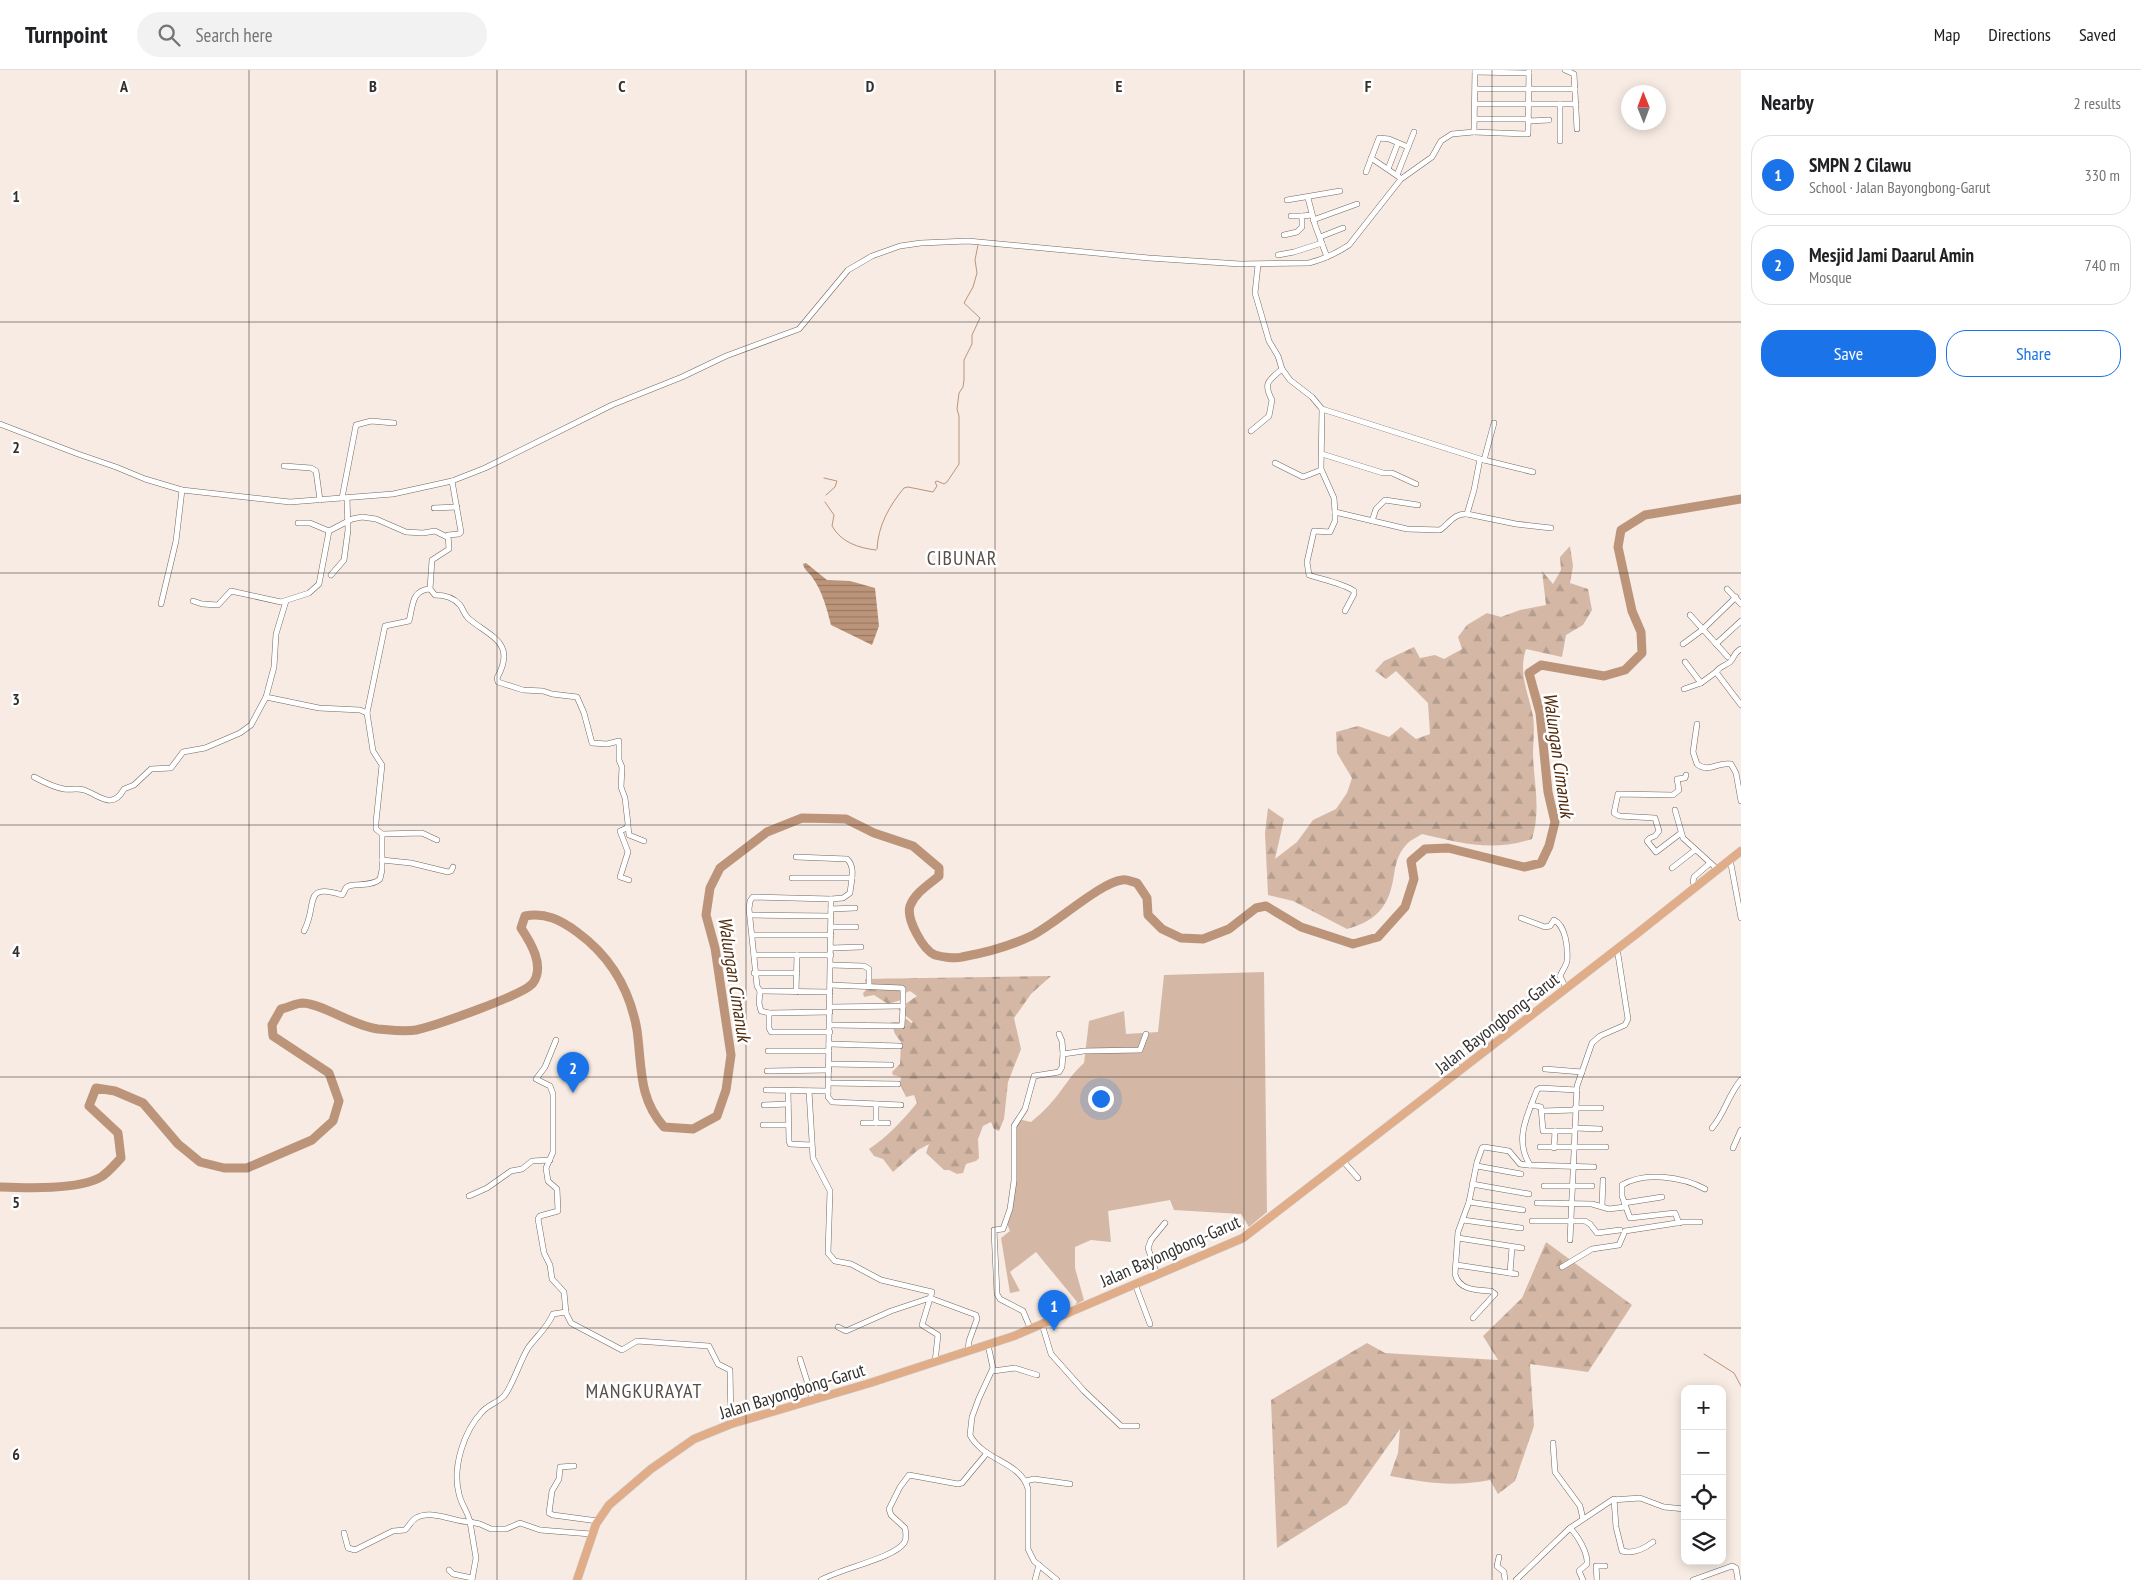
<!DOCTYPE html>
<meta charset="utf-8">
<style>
body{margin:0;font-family:"PT Sans Narrow",sans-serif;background:#f2f2f2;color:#202124}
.controls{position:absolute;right:15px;bottom:15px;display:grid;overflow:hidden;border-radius:10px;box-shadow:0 2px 12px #0003}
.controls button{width:45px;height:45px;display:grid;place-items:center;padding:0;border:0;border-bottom:1px solid #e0e0e0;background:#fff;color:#202124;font:25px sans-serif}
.compass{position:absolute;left:1621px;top:15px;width:45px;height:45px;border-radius:50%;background:#fff;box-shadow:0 2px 12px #0003;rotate:359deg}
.you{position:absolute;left:1100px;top:1028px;width:18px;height:18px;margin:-12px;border:4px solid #fff;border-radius:50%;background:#1a73e8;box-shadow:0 0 0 8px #1a73e833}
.badge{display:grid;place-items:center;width:32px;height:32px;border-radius:50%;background:#1a73e8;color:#fff;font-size:16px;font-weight:700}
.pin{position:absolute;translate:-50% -41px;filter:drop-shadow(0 1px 2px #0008)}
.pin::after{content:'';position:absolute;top:26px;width:18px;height:15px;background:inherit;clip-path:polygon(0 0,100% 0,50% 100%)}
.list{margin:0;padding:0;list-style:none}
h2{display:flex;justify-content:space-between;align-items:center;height:65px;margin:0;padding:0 20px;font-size:21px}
h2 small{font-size:16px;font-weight:400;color:#757577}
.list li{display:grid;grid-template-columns:32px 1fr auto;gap:15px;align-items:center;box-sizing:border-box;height:80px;margin:0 10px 10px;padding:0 10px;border:1px solid #e0e0e0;border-radius:20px}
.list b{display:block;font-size:19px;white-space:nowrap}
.list p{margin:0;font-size:16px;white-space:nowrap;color:#757577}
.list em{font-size:16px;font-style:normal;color:#757577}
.actions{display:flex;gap:10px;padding:15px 20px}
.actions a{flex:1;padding:11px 0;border:1px solid #1a73e8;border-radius:20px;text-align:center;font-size:18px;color:#1a73e8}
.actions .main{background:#1a73e8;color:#fff}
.icon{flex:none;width:28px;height:28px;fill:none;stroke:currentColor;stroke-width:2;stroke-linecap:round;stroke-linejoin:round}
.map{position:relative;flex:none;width:1741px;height:1510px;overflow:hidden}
header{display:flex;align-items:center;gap:30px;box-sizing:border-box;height:70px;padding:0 25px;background:#fff;border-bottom:1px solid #e0e0e0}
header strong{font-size:24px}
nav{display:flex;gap:28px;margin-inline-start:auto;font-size:18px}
.search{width:350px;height:45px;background:#f2f2f2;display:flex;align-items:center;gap:12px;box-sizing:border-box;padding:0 18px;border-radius:28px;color:#757577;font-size:19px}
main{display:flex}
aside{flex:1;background:#fff}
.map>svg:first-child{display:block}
.green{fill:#d4b8a5}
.forest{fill:url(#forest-firs)}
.water{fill:url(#water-rules)}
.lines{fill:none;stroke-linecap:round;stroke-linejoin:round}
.stream{stroke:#bc947a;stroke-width:1}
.river{stroke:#bc947a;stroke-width:9}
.minor-casing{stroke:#726760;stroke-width:6}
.primary-casing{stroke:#cecdcc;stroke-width:9}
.minor{stroke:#fff;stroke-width:5}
.primary{stroke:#e0ad88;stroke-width:8}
.grid{fill:none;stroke:#332f2c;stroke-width:1;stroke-opacity:0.55}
.labels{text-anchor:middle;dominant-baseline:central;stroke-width:5;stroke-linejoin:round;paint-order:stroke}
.street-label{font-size:18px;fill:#332f2c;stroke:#fff}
.water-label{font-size:19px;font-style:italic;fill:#512a0b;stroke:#fff}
.quarter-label{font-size:20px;letter-spacing:1px;fill:#5a4f49;stroke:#fff}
.grid-label{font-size:16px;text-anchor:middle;font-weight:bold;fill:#332f2c;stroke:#fff;stroke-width:5;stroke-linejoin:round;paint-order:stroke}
</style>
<header>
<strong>Turnpoint</strong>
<div class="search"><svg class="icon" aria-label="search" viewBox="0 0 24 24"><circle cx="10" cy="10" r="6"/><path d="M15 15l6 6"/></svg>Search here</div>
<nav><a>Map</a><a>Directions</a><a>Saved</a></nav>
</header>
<main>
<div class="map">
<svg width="1741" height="1510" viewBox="0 0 1741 1510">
<defs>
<pattern id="forest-firs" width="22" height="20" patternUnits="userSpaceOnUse" patternTransform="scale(1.25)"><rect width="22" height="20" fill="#d4b8a5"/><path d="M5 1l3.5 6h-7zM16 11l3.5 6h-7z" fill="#b69e8e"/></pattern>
<pattern id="water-rules" width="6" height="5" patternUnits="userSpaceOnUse" patternTransform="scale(1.25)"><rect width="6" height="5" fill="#bc947a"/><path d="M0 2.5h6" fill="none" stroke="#997964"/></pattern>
</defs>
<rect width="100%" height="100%" fill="#f7ebe3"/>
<path class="green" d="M1264 902 1267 1142 1249 1157 1241 1144 1174 1140 1170 1130 1108 1141 1111 1172 1091 1170 1075 1177V1198L1084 1230 1075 1235 1077 1232 1073 1227 1036 1182 1010 1202 1020 1221 1010 1223 1001 1168 1010 1161 1006 1151 1010 1139 1015 1056 1018 1049 1031 1052C1038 1046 1045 1040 1051 1033 1063 1020 1070 1005 1084 993L1089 951 1124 941 1126 964 1158 962 1164 905Z"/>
<g class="forest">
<path d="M1570 476 1573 496 1570 513 1588 519 1592 540 1583 555 1566 565 1562 587 1526 579C1518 603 1528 622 1533 646 1535 659 1533 672 1533 685 1534 714 1541 740 1532 769 1491 782 1462 773 1422 764 1417 767 1409 771 1406 775 1393 790 1396 803 1391 819 1385 842 1369 853 1347 859L1293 831 1268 825 1265 763 1268 738 1284 749 1275 789 1297 772 1313 750 1336 739 1347 723 1352 708 1337 683 1336 662 1358 656 1389 667 1401 657 1416 669 1430 664 1428 633 1396 601 1386 609 1375 601 1384 591 1414 577 1420 588 1435 585 1444 589 1462 579 1458 567 1467 555 1487 543 1501 547 1520 540 1546 535 1542 501 1553 514 1561 500 1560 487Z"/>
<path d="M1051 906 1031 924 1014 948 1021 979 1008 1012 1004 1049 999 1061 994 1059 991 1052 983 1056 978 1069 979 1088 976 1091 966 1094 963 1103 957 1104 949 1100H944L926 1083 929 1074 918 1080 893 1102 883 1089 874 1086 869 1079C887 1067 903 1050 917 1033L914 1025 906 1027 900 1014 901 1007 893 1005 892 1002 900 994 901 972 895 964 891 952H900L907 949 911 953 913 952 898 939 917 926 910 921 907 922 901 930 888 934 874 925 864 927 863 923 866 920 867 913 865 912V909Z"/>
<path d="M1546 1172 1632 1235 1588 1302 1530 1294 1534 1356 1515 1411 1498 1424 1490 1410C1453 1417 1427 1413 1390 1406L1398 1383 1400 1359 1347 1434 1277 1478 1271 1330 1367 1273 1385 1283 1498 1290 1483 1266 1522 1228Z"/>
</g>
<path class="water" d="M806 493 827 510 850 511 875 518 879 556 872 575 831 555C827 539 822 520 812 507 809 502 804 500 803 494Z"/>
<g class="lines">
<g class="stream">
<polyline points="824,408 837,411 835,417 826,425"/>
<path d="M825 432 834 445 832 456C841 472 858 478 876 480"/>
<path d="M877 479C878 456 889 436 904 418L908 417 933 422 937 416 935 412 937 411 944 414 947 412 959 394V346L957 339 959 323 963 317 964 310V290L972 274V265L980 248 964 233 973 217 977 203 975 190 978 175"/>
<polyline points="1704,1284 1734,1303 1741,1316"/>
</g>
<path class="river" d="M0 1117C26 1118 79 1120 101 1107 109 1102 115 1094 121 1088L118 1063 89 1036 96 1018 115 1021 143 1033 178 1074 200 1092 224 1098H247L312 1070 333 1051 339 1031 329 1003 273 966 272 955 281 939C287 938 296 933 303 933 323 934 353 956 378 959 390 960 405 962 416 960 434 956 524 925 533 913 545 896 531 873 521 858L525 846C545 842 561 850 577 862 610 886 630 920 637 960 642 996 638 1028 664 1057L693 1059 717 1046 726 1020 731 985 715 878 706 845 710 818 720 798 767 762 802 748 846 749 874 763 913 776 939 798V806C928 815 915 823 910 836 906 849 923 880 935 885 942 887 955 889 962 887 984 883 1010 876 1031 866 1054 855 1101 812 1122 810 1127 809 1132 812 1137 813L1147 828 1148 845 1162 859 1181 868 1203 869 1229 859 1256 838 1266 836 1301 857 1353 874 1378 867 1405 837 1414 809 1411 791 1425 779 1448 778 1524 797 1541 793 1549 776 1555 752 1548 722 1540 643 1529 603 1541 595 1604 606 1625 600 1642 583 1641 562 1632 541 1618 477 1621 460 1645 445 1741 429"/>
<defs>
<g id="minor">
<polyline points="1565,0 1574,4 1577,59"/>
<polyline points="1475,2 1529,3"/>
<polyline points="1476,19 1575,19"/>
<polyline points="1476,34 1576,34"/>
<polyline points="1560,34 1560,71"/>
<polyline points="1476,49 1529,49"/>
<polyline points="1529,51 1549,50"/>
<polyline points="1474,62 1528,64 1529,0"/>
<polyline points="1371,88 1399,107"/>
<polyline points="1388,99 1398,73"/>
<polyline points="1366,102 1379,68 1389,69 1408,77"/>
<polyline points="1397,105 1414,62"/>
<polyline points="1308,128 1315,155 1327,187"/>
<polyline points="1287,130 1340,121"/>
<polyline points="1291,146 1302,146"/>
<polyline points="1313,150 1357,134"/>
<polyline points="1284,165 1297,162 1302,157 1302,146 1312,145"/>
<polyline points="1320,167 1343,158"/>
<polyline points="1278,185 1294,182 1322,173"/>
<path d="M1258 195 1255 223 1269 271 1278 286 1282 299 1290 310 1312 327 1322 339 1321 399 1334 428 1335 442V451L1330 462 1314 461 1307 492 1309 505C1321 509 1345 514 1354 521V524L1345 541"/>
<polyline points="1322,339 1480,389 1533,402"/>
<path d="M0 354 78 384 116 397 145 409 182 420 290 432 393 424 452 411 485 398 612 335 682 307 726 286 799 259 848 200 872 186 900 176 921 173 968 171 1149 188 1240 194 1309 193C1324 189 1337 183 1349 175L1401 109 1432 87 1441 71 1452 64 1474 62 1475 0"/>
<path d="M1251 361 1269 346 1272 330C1263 313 1268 311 1282 299"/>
<polyline points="1322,384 1383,403 1392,403 1416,414"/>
<polyline points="1484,390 1494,353"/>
<polyline points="1275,393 1303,407 1321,400"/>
<polyline points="284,396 311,398 316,401 320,430"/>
<path d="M452 411 461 462 459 464 448 465 449 479 432 490 430 519 435 525C444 525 454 528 460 535 463 539 464 544 468 548 490 567 517 572 497 608L498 612 523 620 543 621 552 624 577 627 584 643 592 673 607 674 619 671V690L622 697 621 717 625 728 628 754 627 758 620 761 628 782 620 807 629 810"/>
<polyline points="342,428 356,355 371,351 394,353"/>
<polyline points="434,438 457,437"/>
<path d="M1335 442 1407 459 1440 460C1450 453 1454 443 1467 444L1474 420 1480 389"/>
<polyline points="1467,444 1516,454 1551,458"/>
<polyline points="1372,451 1376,439 1385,430 1418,435"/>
<polyline points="298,453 310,453 329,461"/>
<polyline points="331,505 344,490 348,460 347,428"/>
<polyline points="1727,519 1741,534"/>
<polyline points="193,531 202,534 218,535 231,521 281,532 309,523 319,514 329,461 352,449 362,447 376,449 406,462 423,463 435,461 447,467"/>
<polyline points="161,534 176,471 182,420"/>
<polyline points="1690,545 1728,587"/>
<polyline points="1683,574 1702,560 1736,527"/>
<polyline points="1716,574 1741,551"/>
<polyline points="1685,592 1701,613"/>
<path d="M1716 602C1720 596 1725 596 1730 592 1735 587 1734 582 1741 579"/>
<polyline points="1684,619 1701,613 1716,602 1741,635"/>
<polyline points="266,627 319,638 360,640 367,643"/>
<path d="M1697 654 1693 682 1697 694C1709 704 1719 691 1731 694L1736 703 1741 731"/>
<path d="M34 707C44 712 52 717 64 719 70 720 77 718 84 720 99 725 112 741 124 719L134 715 151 699 171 698 183 682 205 678 240 663 251 655 266 627 274 597 276 564 286 531"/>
<polyline points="1675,740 1683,768 1716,798"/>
<polyline points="628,756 629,765 644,771"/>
<polyline points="1681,763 1656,782 1647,771 1650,768 1655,766 1659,761 1655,748 1619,746 1614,743 1618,724 1673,725 1679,720 1677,709 1685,708 1686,705"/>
<polyline points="382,764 422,763 437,770"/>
<path d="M796 787 847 789C856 797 851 812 850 823L843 828 831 829 753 827 750 831 749 839 757 916 760 921 830 922"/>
<polyline points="1730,789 1741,848"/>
<polyline points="382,790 411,793 448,802 451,801 453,797"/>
<polyline points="1672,798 1695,780"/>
<polyline points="792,808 852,808"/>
<polyline points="1695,816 1693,812 1694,807 1710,793"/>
<polyline points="831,829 828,1027 832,1032 901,1035"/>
<polyline points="831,839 855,838"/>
<polyline points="751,845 831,846"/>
<path d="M1521 848 1545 857 1550 856 1554 850C1566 856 1568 878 1567 891 1566 896 1562 901 1560 906L1566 918"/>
<polyline points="831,857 856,857"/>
<path d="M304 861C318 835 302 812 342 825 344 823 344 821 346 818 350 812 370 818 380 809L382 800V764L376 759V752L382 695 373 681 367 643 385 556 409 551C413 537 411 520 430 519"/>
<polyline points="753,865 831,865"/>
<polyline points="831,878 861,877"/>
<polyline points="754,885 831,885"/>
<polyline points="831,895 864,896 869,899 869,916"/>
<polyline points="754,903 797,903"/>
<polyline points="760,921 759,933 761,941 769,943 830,942"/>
<polyline points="796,922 797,885"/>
<polyline points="830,937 903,936 903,919 902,918 830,915"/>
<polyline points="769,943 769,958 771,962 830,962"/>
<polyline points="830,955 902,956 903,936"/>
<polyline points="1059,964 1062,971 1063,984"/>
<polyline points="556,970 545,997 536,1009 550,1016 553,1024 553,1082 546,1098 548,1111 557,1119 558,1141 540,1146 538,1149 544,1183 550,1195 552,1209 564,1222 566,1243 571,1253 622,1280 637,1271 709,1276 718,1294 730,1300 731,1354"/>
<polyline points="829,974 900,976"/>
<polyline points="768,981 829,981"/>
<polyline points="829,994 891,995"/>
<polyline points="1545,999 1582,1002"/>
<polyline points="767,1001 829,1000"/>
<polyline points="1458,1002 1456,989 1470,978"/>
<polyline points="829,1013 898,1014"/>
<polyline points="766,1020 828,1021"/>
<polyline points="788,1021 789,1071 790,1074 811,1075"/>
<polyline points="809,1021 813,1088 830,1121 828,1183 835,1191 851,1194 881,1210 932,1222 922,1255 938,1265 935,1292"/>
<polyline points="764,1035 788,1034"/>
<polyline points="1531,1035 1541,1037 1543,1061 1574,1061"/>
<polyline points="1575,1038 1601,1038"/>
<polyline points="1542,1041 1575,1040"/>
<polyline points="863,1053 888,1053"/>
<polyline points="876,1053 876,1034"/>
<polyline points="763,1055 788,1055"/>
<polyline points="1575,1058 1600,1059"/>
<path d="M1712 1058C1725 1043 1728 1025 1741 1010"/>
<polyline points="1540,1077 1606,1077"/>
<polyline points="1554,1078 1555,1061"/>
<polyline points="1733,1078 1741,1060"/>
<polyline points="1343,1091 1358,1108"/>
<path d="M1530 1095C1514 1070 1527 1046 1537 1020L1540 1018 1577 1020"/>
<polyline points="1477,1096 1521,1104"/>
<polyline points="1472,1114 1529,1124"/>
<polyline points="1544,1116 1592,1116"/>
<polyline points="469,1126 487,1118 511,1101 522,1099 532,1091 550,1090"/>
<polyline points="1469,1132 1523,1140"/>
<polyline points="1537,1133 1592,1134 1609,1139 1625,1137"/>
<polyline points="1624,1133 1662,1127"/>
<polyline points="1602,1136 1603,1110"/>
<polyline points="1463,1150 1521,1158"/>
<polyline points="1532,1151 1585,1151 1590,1154 1597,1163 1620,1160"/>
<path d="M1679 1153 1675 1143 1630 1148 1622 1126V1115C1645 1101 1683 1107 1705 1119"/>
<polyline points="1458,1168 1522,1178"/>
<polyline points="1570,1170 1577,1016 1592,973 1600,966 1625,955 1628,949 1617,878"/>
<polyline points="1457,1195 1516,1204"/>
<polyline points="1562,1197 1592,1179 1619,1175 1625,1161 1683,1152 1700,1152"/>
<polyline points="1510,1203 1512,1177"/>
<polyline points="1157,1205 1148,1178 1151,1170 1165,1153"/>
<polyline points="1135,1214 1150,1254"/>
<path d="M1473 1248 1495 1224 1491 1221C1478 1220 1459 1221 1455 1204L1458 1162 1469 1132 1477 1092 1482 1078 1484 1077 1509 1081 1520 1094 1527 1095 1594 1097"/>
<polyline points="1042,1254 1051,1284 1084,1321 1121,1356 1137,1356"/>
<polyline points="838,1257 846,1261 891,1241 930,1228 976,1245 977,1249 969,1271 968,1281"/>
<polyline points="1031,1260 1023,1241 1000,1229 997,1224 994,1160 1003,1159 1010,1139 1014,1111 1014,1056 1025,1039 1034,1006 1059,1002 1062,997 1063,984 1084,981 1140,980 1146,964"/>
<path d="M988 1275 993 1298 979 1328 972 1347 970 1365C973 1371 978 1376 983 1380 998 1392 1023 1398 1028 1419V1479L1034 1491 1057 1510"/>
<polyline points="800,1289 813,1330"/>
<polyline points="993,1301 1015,1298 1037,1305"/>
<polyline points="1553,1373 1555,1402 1580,1436 1583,1449"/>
<polyline points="574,1396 560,1397 559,1409 552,1421 549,1443 553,1445 598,1451"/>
<polyline points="1026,1411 1034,1409 1070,1414"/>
<path d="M1614 1429 1616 1457 1622 1481C1633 1484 1644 1479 1653 1472"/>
<path d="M1570 1458C1578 1466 1588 1483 1587 1494L1579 1501 1583 1510"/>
<path d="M344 1463 348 1478 355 1480 393 1461 405 1460C409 1456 411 1451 416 1448 432 1439 454 1452 470 1452 468 1442 461 1434 459 1424 452 1397 464 1361 482 1342 488 1335 497 1333 504 1326 512 1317 520 1291 528 1278 536 1267 548 1257 553 1244L566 1242"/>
<polyline points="1499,1487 1497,1496 1504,1502 1505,1510"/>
<polyline points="449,1500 453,1504 472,1508"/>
<polyline points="472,1510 476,1488 470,1452 480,1454 491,1459 506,1459 520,1453 540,1460 591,1464"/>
<path d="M821 1510C839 1499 894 1488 904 1473 907 1469 906 1463 905 1458L891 1445 889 1439 900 1417 909 1405 958 1414 962 1413 987 1383"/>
<polyline points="1035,1510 1039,1495"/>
<polyline points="1516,1510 1570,1458 1612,1430 1640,1428 1664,1437 1685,1439"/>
<polyline points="1597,1510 1596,1496 1605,1496"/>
<polyline points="1693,1510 1732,1496 1736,1498 1738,1510"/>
</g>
<polyline id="primary" points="577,1510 596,1454 609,1435 651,1399 694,1369 731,1354 870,1313 1014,1266 1243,1168 1639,862 1741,781"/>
</defs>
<use href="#minor" class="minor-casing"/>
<use href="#primary" class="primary-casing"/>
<use href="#minor" class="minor"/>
<use href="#primary" class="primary"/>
</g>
<path class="grid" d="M249 0V1510M497 0V1510M746 0V1510M995 0V1510M1244 0V1510M1492 0V1510M0 252H1741M0 503H1741M0 755H1741M0 1007H1741M0 1258H1741"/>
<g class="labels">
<g class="street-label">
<text transform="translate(1497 953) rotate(-38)">Jalan Bayongbong-Garut</text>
<text transform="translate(1170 1181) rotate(-24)">Jalan Bayongbong-Garut</text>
<text transform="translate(792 1321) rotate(-17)">Jalan Bayongbong-Garut</text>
</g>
<g class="water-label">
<text transform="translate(1559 685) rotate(82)">Walungan Cimanuk</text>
<text transform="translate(735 909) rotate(81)">Walungan Cimanuk</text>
</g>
<g class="quarter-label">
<text x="962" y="488">CIBUNAR</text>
<text x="644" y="1321">MANGKURAYAT</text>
</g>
</g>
<g class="grid-label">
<text x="124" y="22">A</text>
<text x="373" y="22">B</text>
<text x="622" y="22">C</text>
<text x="870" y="22">D</text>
<text x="1119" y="22">E</text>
<text x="1368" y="22">F</text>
<text x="16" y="132">1</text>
<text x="16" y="383">2</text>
<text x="16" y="635">3</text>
<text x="16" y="887">4</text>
<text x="16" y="1138">5</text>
<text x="16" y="1390">6</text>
</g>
</svg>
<div class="controls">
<button>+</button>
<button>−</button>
<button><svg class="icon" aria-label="locate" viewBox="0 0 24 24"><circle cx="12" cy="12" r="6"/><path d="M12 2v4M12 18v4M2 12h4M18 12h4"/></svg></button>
<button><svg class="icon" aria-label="layers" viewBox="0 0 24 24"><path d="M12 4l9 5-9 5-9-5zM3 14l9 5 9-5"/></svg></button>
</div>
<svg class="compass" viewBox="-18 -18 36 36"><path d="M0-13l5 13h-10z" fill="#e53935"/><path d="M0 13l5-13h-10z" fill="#757577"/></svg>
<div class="you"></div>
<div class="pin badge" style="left:1054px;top:1261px">1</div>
<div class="pin badge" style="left:573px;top:1023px">2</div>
</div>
<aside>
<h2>Nearby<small>2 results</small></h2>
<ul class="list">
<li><span class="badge">1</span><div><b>SMPN 2 Cilawu</b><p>School · Jalan Bayongbong-Garut</p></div><em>330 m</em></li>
<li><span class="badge">2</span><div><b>Mesjid Jami Daarul Amin</b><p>Mosque</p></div><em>740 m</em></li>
</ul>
<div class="actions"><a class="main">Save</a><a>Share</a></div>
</aside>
</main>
